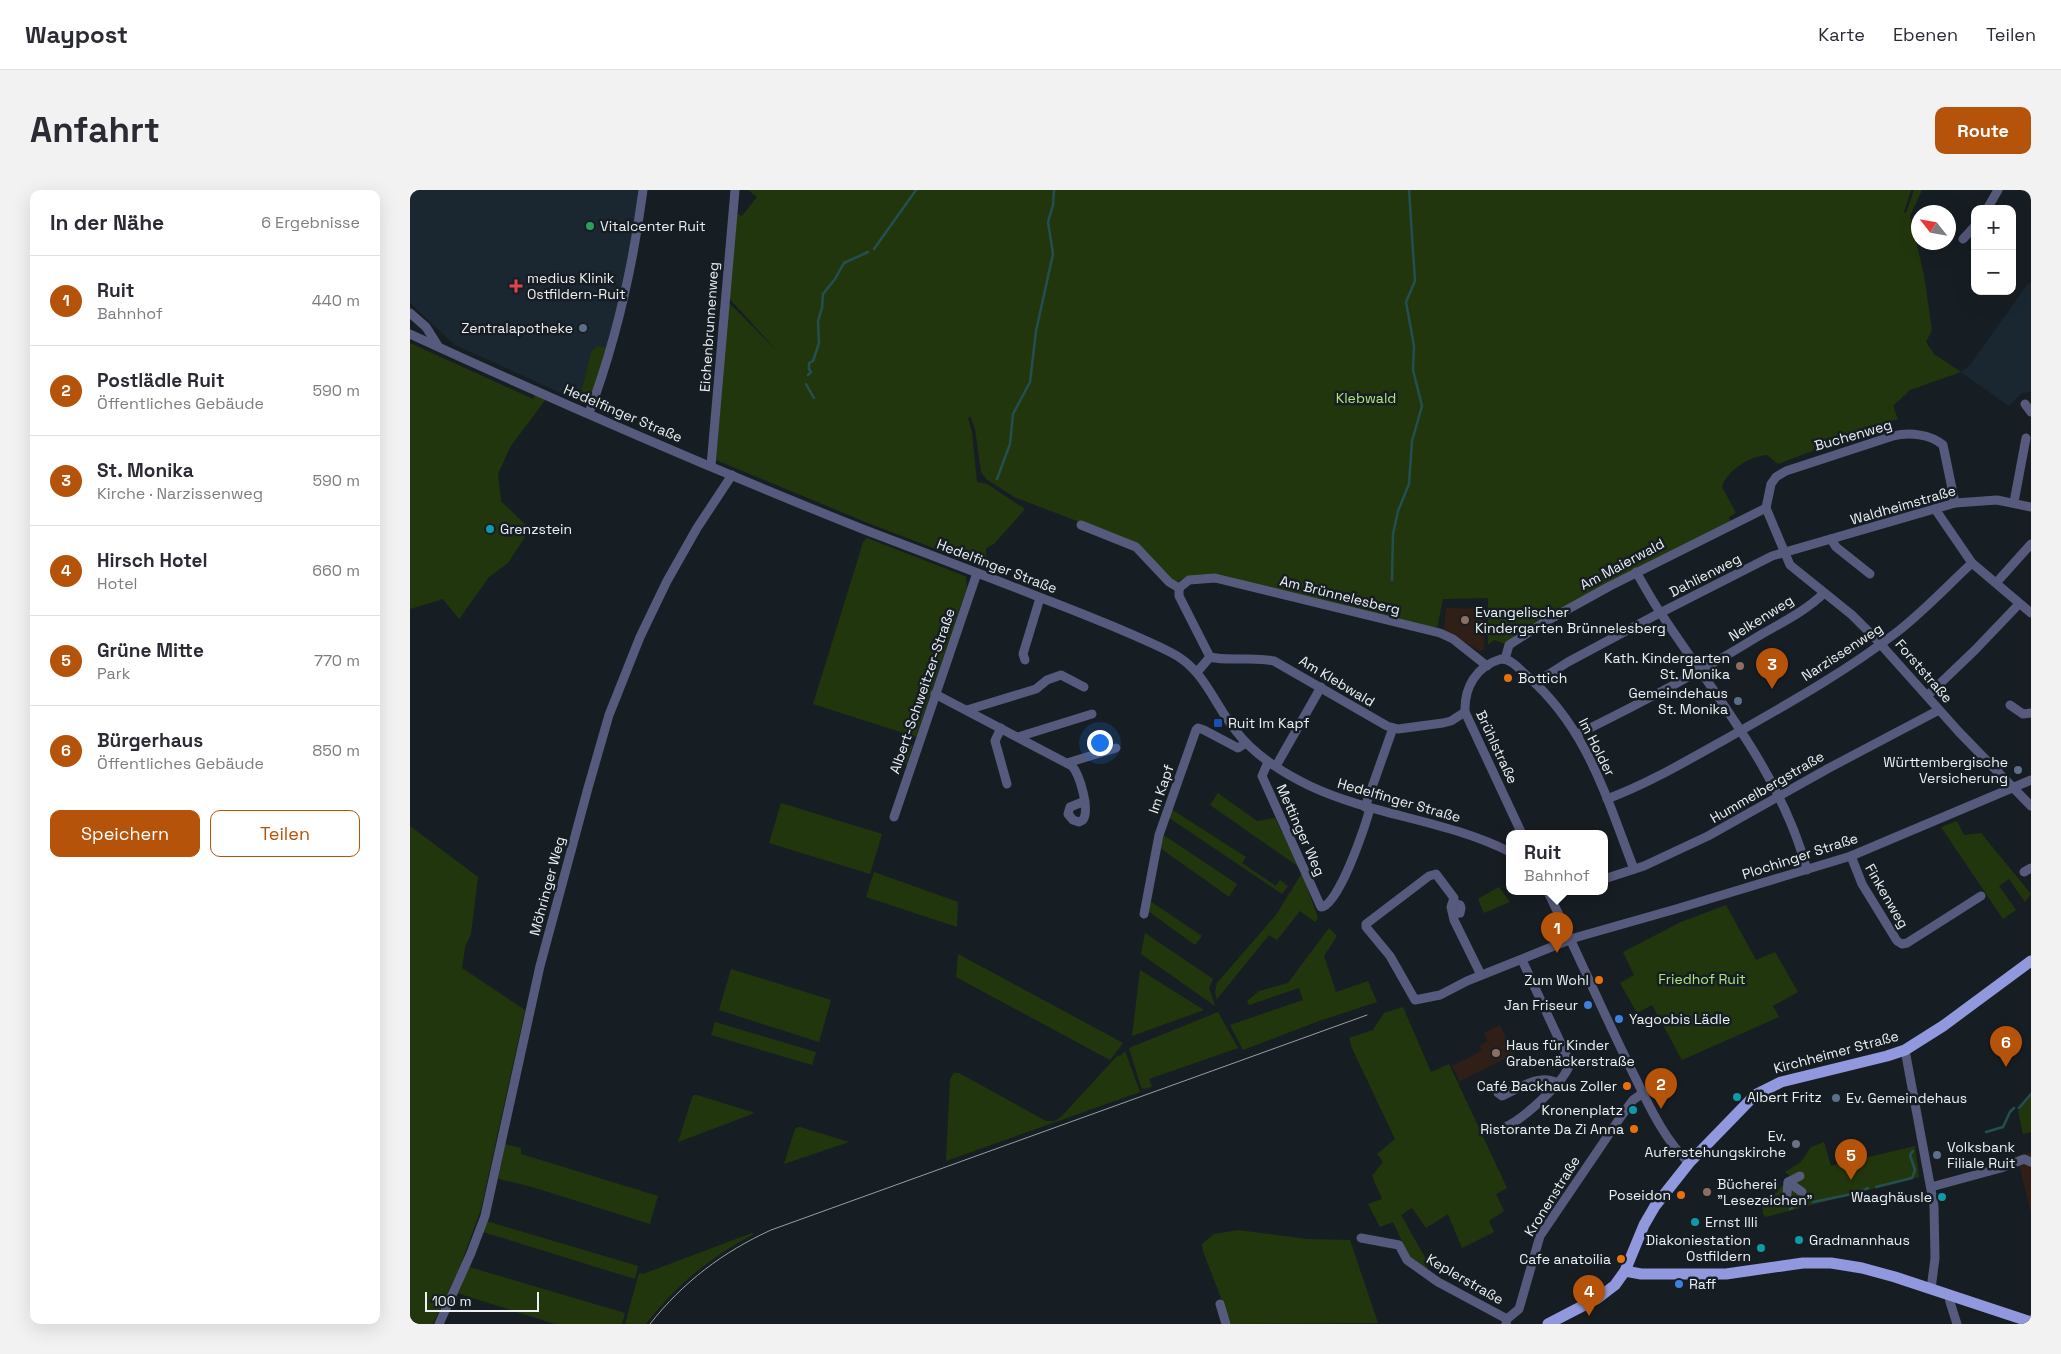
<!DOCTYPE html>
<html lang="de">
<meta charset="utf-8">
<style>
body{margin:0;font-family:"Space Grotesk",sans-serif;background:#f2f2f3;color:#2b2b33}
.controls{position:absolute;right:15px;top:15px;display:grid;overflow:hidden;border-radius:10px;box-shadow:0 5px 20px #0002}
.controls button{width:45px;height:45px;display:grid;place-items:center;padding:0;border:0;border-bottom:1px solid #e1e1e2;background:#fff;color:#2b2b33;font:25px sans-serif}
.compass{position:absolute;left:1501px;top:15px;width:45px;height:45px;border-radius:50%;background:#fff;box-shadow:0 5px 20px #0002;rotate:301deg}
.scale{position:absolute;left:15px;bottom:12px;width:114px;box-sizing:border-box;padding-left:5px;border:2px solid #ecf0f4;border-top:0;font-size:14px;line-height:18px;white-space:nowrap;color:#ecf0f4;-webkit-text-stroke:4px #171e23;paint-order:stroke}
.you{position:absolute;left:689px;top:552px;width:18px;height:18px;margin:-12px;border:4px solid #fff;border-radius:50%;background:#1a73e8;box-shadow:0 0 0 8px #1a73e833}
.badge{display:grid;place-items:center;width:32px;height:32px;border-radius:50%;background:#b45309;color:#fff;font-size:16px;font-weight:700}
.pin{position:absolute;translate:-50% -41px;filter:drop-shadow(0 1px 2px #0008)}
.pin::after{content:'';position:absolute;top:26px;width:18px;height:15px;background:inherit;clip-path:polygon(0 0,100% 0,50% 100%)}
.popup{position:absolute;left:1096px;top:640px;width:102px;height:65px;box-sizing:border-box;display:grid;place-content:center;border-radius:10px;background:#fff;filter:drop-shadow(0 1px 4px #0005);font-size:16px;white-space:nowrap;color:#7c7c81}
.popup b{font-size:19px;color:#2b2b33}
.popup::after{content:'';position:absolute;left:50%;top:100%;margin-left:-10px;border:10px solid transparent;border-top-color:#fff}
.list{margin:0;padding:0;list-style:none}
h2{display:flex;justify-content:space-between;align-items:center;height:65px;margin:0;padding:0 20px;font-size:21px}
h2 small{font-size:16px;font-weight:400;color:#7c7c81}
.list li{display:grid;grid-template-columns:32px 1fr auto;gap:15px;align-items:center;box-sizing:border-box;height:90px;padding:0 20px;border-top:1px solid #e1e1e2}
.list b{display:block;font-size:19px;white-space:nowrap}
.list p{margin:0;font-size:16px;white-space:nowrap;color:#7c7c81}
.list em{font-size:16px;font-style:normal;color:#7c7c81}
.actions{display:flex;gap:10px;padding:15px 20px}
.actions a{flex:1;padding:11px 0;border:1px solid #b45309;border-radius:10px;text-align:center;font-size:18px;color:#b45309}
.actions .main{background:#b45309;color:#fff}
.map{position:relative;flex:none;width:1621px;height:1134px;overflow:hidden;border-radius:10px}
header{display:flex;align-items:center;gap:30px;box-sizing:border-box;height:70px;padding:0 25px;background:#fff;border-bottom:1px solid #e1e1e2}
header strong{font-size:24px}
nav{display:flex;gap:28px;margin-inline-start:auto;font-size:18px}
.intro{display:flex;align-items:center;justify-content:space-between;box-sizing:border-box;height:120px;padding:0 30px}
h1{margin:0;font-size:35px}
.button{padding:12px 22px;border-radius:10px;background:#b45309;color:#fff;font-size:18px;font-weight:700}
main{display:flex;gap:30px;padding:0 30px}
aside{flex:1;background:#fff;border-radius:10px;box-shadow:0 5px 20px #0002}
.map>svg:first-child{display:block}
.built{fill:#1b2730}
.education{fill:#301f17}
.green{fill:#22360d}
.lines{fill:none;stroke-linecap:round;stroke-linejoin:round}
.stream{stroke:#244f51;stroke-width:2.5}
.minor{stroke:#565a7c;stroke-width:9}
.major{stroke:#9198dd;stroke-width:11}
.tram{stroke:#999ea3;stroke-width:1}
.leisure-dot{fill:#2e9e5b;stroke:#171e23;stroke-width:2}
.health-dot{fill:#e0444e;stroke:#171e23;stroke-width:2}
.service-dot{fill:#5c6f8a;stroke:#171e23;stroke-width:2}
.culture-dot{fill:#0f9aa8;stroke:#171e23;stroke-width:2}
.education-dot{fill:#8d6e63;stroke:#171e23;stroke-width:2}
.food-dot{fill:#e8710a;stroke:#171e23;stroke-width:2}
.transit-dot{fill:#1a4fb4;stroke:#171e23;stroke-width:2}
.shop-dot{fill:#3f7fe0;stroke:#171e23;stroke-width:2}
.worship-dot{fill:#6b7280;stroke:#171e23;stroke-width:2}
.labels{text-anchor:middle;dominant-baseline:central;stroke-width:5;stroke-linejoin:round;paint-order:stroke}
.poi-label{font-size:14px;fill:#ecf0f4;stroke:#171e23;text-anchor:start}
.street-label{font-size:14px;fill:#ecf0f4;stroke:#171e23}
.park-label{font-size:14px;fill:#aee77c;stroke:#171e23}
</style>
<header>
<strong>Waypost</strong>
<nav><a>Karte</a><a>Ebenen</a><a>Teilen</a></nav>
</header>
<div class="intro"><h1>Anfahrt</h1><a class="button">Route</a></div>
<main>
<aside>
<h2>In der Nähe<small>6 Ergebnisse</small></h2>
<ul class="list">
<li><span class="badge">1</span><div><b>Ruit</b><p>Bahnhof</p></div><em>440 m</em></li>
<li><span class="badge">2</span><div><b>Postlädle Ruit</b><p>Öffentliches Gebäude</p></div><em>590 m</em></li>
<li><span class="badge">3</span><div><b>St. Monika</b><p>Kirche · Narzissenweg</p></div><em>590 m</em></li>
<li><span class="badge">4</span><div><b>Hirsch Hotel</b><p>Hotel</p></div><em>660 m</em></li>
<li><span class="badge">5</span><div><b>Grüne Mitte</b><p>Park</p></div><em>770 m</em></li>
<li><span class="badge">6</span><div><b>Bürgerhaus</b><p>Öffentliches Gebäude</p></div><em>850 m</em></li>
</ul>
<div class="actions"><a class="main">Speichern</a><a>Teilen</a></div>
</aside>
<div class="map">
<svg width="1621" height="1134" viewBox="0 0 1621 1134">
<rect width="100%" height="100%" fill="#171e23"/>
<g class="built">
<polygon points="0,0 229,0 224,37 204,132 196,158 181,162 169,211 45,155 0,113"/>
<polygon points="1621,93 1621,202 1611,203 1599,216 1551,182 1560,175 1617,95"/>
</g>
<g class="education">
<polygon points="1036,418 1075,419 1074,459 1070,461 1034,440"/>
<polygon points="1090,835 1104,864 1050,891 1042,876 1072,861 1069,856 1078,851 1074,843"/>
<polygon points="1621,962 1621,1023 1607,966"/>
</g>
<g class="green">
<path d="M338 0H1501L1494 22 1496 23 1504 0H1512L1500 26 1514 85 1522 140 1516 152 1524 164 1551 182 1500 200 1483 216 1488 229 1459 238 1460 243 1405 260 1368 274 1357 265C1340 266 1317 280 1312 297L1326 323 1319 327 1321 333 1096 454 1084 450 1078 455V408L1033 409 1027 438 927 415 777 387 766 392 709 347 604 307 576 289 571 282 565 239 560 226 558 228 562 242 567 292 577 294 615 319 584 354 576 358V366L573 377 458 333 306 270 318 114H320L369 163 318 107 326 23 332 26 347 7Z"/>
<polygon points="0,153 123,209 126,204 136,209 100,257 88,284 91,311 120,339 98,373 79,387 49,429 33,409 0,419"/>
<polygon points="187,156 196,158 182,204 176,214 169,211 181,162"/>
<polygon points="457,348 552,385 556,387 557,397 506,547 403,514 448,369 453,352"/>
<polygon points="493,552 503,555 496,575 488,572 485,567"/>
<polygon points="808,603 847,631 865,628 889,677 800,615"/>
<polygon points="371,613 472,644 460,684 359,653"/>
<polygon points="761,619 836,667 832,673 866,696 870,690 878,696 872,704 758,627"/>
<polygon points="1547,631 1554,645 1571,643 1621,704 1615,712 1599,689 1589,696 1606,720 1593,729 1531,637"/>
<polygon points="0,636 68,687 61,744 55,757 52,778 115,820 71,1019 51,1074 23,1134 0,1134"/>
<polygon points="752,644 827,694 819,707 749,657"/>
<polygon points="464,682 548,712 547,737 456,707"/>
<polygon points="892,683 908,728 905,732 890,721 867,750 859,745 807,809 805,803 807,793 866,725"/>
<polygon points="1089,697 1100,712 1074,723 1068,709"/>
<polygon points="740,711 792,746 785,755 738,721"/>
<polygon points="1316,715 1346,770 1365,762 1388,802 1363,816 1369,827 1272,870 1242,815 1227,823 1210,793 1224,785 1213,762 1271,732"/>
<polygon points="919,738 927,746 914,766 926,802 958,791 967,812 909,831 833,860 820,835 893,810 889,798 839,815 837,811 849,801 878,793"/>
<polygon points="735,743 803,789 799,798 805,816 731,764"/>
<polygon points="548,764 713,853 700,870 546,787"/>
<polygon points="321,779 421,810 409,852 309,820"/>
<polygon points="730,780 794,820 722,846"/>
<polygon points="993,817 1021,882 1039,874 1097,998 1086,1004 1094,1021 1079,1031 1084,1042 1052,1058 1038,1024 1016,1038 1002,1018 991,1025 1017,1071 1015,1073 1018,1080 999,1066 983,1032 970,1037 958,1014 972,1009 962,986 973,972 967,964 985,949 942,858 939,848 963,840 974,823"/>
<polygon points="808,822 828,858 739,889 742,897 734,899 731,897 719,858"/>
<polygon points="305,832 406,862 402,875 301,845"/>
<polygon points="715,861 730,902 536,971 540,889 544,883 549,883 636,931 645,931 652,926 708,865 710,866"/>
<polygon points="284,905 287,905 345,923 268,952 282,908"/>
<polygon points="1621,906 1621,942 1613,944 1608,921"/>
<polygon points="388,937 390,937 439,952 374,974 385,939"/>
<polygon points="1414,952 1421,976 1505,956 1509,987 1356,1027 1353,1024 1352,1010 1357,1014 1380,986 1375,982 1391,972 1401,957"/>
<polygon points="95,954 111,958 111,964 248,1006 240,1034 119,996 88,989"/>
<polygon points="76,1031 228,1076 225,1089 73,1042"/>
<polygon points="828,1040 896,1049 940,1050 968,1133 821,1134 793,1061 792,1054 804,1044"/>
<path d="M342 1043 344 1044C301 1066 265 1096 236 1134H215L229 1083 233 1084Z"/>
<polygon points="59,1077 215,1123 212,1134 145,1134 47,1103"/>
</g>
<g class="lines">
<g class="stream">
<polyline points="464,59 506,0"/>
<polyline points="398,185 401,182 399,179 399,173 403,171 409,153 408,131 412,118 413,104 425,89 434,73 458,62"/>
<polyline points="396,194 404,208"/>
<polyline points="587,289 600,254 603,224 620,192 626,141 643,64 638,32 643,15 644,0"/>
<polyline points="982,390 983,344 988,321 999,294 1002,251 1012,216 1003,180 1004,156 996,112 1005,91 999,0"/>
<polyline points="1609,918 1621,904"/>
<polyline points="1576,942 1593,937 1600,922 1604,918"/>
<polyline points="1466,997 1502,988 1505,980 1500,965 1503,961"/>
<polyline points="1403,1012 1447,1003 1458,998"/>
<polyline points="1380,1019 1392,1013"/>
</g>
<g class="minor">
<polyline points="1577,19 1588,0"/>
<polyline points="1553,49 1565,36"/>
<polyline points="0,123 16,137 28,156"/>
<path d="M0 144C150 213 302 279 455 340 513 362 571 384 629 407 673 424 718 441 760 462 795 479 803 513 826 541 845 566 873 583 900 596 964 626 1037 630 1100 662"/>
<polyline points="1615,214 1621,222"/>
<path d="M179 223C206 151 223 76 233 0"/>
<polyline points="301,276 325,0"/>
<polyline points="1604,312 1616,248"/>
<path d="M1545 313 1533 255C1520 244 1499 242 1483 246L1376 281 1366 287 1361 294 1356 318 1380 375 1442 425 1465 448 1549 542 1621 616"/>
<polyline points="1525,319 1562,373 1621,423"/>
<polyline points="671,335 726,357 759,392 769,398"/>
<polyline points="1421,349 1426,357 1460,384"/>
<path d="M1226 382C1234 395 1241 409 1250 422 1303 503 1372 585 1397 680"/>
<polyline points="1586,393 1621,354"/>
<polyline points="769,398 779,390 805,388 1030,443 1043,449 1077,476"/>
<polyline points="769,398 769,406 800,467"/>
<polyline points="1095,469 1099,455 1133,433 1200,396 1356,318"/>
<polyline points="615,470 613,464 630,408"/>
<path d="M788 481 800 467C821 472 842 466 864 471L977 536 988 539 1033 533 1041 531 1055 522"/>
<polyline points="1125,493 1158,472 1244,426 1362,366 1545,313 1587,310 1621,317"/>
<path d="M525 504 662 576C670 585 680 620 673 630L669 632 663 630 658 624 660 617 675 611"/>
<polyline points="1517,506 1565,460 1609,414"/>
<polyline points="1600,515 1613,524 1621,523"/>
<polyline points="557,520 626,499 637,490 651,485 674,497"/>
<polyline points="591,538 585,551 597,594"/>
<path d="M1168 544C1229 514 1289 483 1347 447 1369 434 1396 421 1414 403"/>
<polyline points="608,547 682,524"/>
<path d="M858 572 852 586 911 717C928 717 956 635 960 618"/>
<polyline points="657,573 706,558"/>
<polyline points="866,576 911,497"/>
<path d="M1197 609C1238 594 1278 570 1316 549 1374 516 1434 483 1487 442 1514 421 1537 396 1562 373"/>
<polyline points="955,617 983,538"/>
<polyline points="484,627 567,383"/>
<path d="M1112 644 1055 522C1054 498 1066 476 1091 469 1102 469 1108 478 1116 485 1177 537 1196 607 1224 679"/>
<polyline points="1441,666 1452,694 1487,751 1492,754 1497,753 1571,706"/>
<polyline points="1614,682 1621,678"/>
<polyline points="1194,689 1234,676 1298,646 1419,578 1529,520"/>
<path d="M1138 702C1166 760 1192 820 1221 879 1237 911 1252 947 1279 973"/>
<polyline points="1140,706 1153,702"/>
<polyline points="1044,713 1050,715 1051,718 1050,723 1044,724"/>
<polyline points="734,724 749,645 786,540 788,538 794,540 828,558 836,553"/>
<polyline points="1071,785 1044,730 1041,717 1044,708 1026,684 1019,686 956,734 956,737 980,766 1005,810 1030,805 1057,791 1164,748 1266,719 1441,666 1621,590"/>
<polyline points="1495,860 1524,1016 1525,1068 1521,1099"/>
<path d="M1088 903 1092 906C1108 899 1129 883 1147 893"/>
<path d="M1095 937C1112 930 1156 891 1160 873L1112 770"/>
<polyline points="1378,992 1392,1002"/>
<polyline points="1521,997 1591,978 1614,969 1621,972"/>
<polyline points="1377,1004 1378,992 1390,986"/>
<polyline points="951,1048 989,1055 997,1070 1028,1092 1097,1129"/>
<polyline points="1539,1105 1540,1112 1547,1134"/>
<polyline points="810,1114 816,1134"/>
<polyline points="29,1134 61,1063 75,1026 130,776 178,598 199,525 230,447 257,391 287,338 322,285"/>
<polyline points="1096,1134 1097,1129 1109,1119 1130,1046 1212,925 1223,910 1233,903"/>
</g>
<g class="major">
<polyline points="1215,1081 1231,1084 1316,1084 1393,1073 1421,1073 1452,1078 1485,1087 1621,1132"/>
<polyline points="1138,1134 1188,1108 1205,1095 1215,1081 1234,1035 1245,1016 1279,973 1345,905 1371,892 1477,866 1495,860 1533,836 1621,771"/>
</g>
<path class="tram" d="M240 1134C273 1092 313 1062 361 1040L957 825"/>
</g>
<circle class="leisure-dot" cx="180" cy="36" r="5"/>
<path class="health-dot" d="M103.5 88.5h5v5h5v5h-5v5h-5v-5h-5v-5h5z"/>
<g class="service-dot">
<circle cx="173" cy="138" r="5"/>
<circle cx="1328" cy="511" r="5"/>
<circle cx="1608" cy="580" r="5"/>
<circle cx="1426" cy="908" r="5"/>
<circle cx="1527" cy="965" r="5"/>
</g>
<g class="culture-dot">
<circle cx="80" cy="339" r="5"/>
<circle cx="1327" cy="907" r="5"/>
<circle cx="1223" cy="920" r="5"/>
<circle cx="1532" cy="1007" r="5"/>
<circle cx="1285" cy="1032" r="5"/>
<circle cx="1389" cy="1050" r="5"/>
<circle cx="1351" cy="1058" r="5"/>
</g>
<g class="education-dot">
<circle cx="1055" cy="430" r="5"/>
<circle cx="1330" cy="476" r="5"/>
<circle cx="1086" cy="863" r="5"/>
<circle cx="1297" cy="1002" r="5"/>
</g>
<g class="food-dot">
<circle cx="1098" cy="488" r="5"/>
<circle cx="1189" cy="790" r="5"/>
<circle cx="1217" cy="896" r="5"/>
<circle cx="1224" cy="939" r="5"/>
<circle cx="1271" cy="1005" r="5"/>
<circle cx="1211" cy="1069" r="5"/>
</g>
<rect class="transit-dot" x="803" y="528" width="10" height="10" rx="2.5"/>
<g class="shop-dot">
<circle cx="1178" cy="815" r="5"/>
<circle cx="1209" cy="829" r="5"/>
<circle cx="1269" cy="1094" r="5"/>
</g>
<circle class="worship-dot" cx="1386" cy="954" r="5"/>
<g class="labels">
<g class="poi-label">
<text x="190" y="36">Vitalcenter Ruit</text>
<text x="117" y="88">medius Klinik<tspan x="117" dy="16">Ostfildern-Ruit</tspan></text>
<text x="163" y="138" text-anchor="end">Zentralapotheke</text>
<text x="90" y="339">Grenzstein</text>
<text x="1065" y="422">Evangelischer<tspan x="1065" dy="16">Kindergarten Brünnelesberg</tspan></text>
<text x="1320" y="468" text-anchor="end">Kath. Kindergarten<tspan x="1320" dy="16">St. Monika</tspan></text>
<text x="1108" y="488">Bottich</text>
<text x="1318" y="503" text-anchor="end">Gemeindehaus<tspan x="1318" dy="16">St. Monika</tspan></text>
<text x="818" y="533">Ruit Im Kapf</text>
<text x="1598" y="572" text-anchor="end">Württembergische<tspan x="1598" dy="16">Versicherung</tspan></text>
<text x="1179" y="790" text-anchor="end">Zum Wohl</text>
<text x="1168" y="815" text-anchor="end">Jan Friseur</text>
<text x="1219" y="829">Yagoobis Lädle</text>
<text x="1096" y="855">Haus für Kinder<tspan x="1096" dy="16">Grabenäckerstraße</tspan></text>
<text x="1207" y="896" text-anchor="end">Café Backhaus Zoller</text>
<text x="1337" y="907">Albert Fritz</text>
<text x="1436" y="908">Ev. Gemeindehaus</text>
<text x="1213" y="920" text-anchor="end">Kronenplatz</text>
<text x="1214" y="939" text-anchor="end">Ristorante Da Zi Anna</text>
<text x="1376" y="946" text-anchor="end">Ev.<tspan x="1376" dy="16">Auferstehungskirche</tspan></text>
<text x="1537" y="957">Volksbank<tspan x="1537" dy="16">Filiale Ruit</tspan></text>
<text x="1307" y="994">Bücherei<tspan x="1307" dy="16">"Lesezeichen"</tspan></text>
<text x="1261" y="1005" text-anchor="end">Poseidon</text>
<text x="1522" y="1007" text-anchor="end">Waaghäusle</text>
<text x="1295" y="1032">Ernst Illi</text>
<text x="1341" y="1050" text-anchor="end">Diakoniestation<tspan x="1341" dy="16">Ostfildern</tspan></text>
<text x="1399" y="1050">Gradmannhaus</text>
<text x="1201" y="1069" text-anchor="end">Cafe anatoilia</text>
<text x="1279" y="1094">Raff</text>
</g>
<g class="street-label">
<text transform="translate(299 137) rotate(-86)">Eichenbrunnenweg</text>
<text transform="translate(213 223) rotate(23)">Hedelfinger Straße</text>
<text transform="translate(1443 245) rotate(-16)">Buchenweg</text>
<text transform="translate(1493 315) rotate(-16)">Waldheimstraße</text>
<text transform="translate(1212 374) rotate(-28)">Am Maierwald</text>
<text transform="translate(587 376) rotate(21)">Hedelfinger Straße</text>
<text transform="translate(1295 385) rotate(-27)">Dahlienweg</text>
<text transform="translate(930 405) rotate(14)">Am Brünnelesberg</text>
<text transform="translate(1351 428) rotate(-32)">Nelkenweg</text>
<text transform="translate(1432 462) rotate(-33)">Narzissenweg</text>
<text transform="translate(1514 481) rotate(49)">Forststraße</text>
<text transform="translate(927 491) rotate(31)">Am Klebwald</text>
<text transform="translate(512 501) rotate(-71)">Albert-Schweitzer-Straße</text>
<text transform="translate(1087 557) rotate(65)">Brühlstraße</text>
<text transform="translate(1187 557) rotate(63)">Im Holder</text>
<text transform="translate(1357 597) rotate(-30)">Hummelbergstraße</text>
<text transform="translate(751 599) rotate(-71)">Im Kapf</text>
<text transform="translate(989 610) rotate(16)">Hedelfinger Straße</text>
<text transform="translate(891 640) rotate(66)">Mettinger Weg</text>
<text transform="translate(1390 666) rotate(-18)">Plochinger Straße</text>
<text transform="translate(137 696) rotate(-75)">Möhringer Weg</text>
<text transform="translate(1477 706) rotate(60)">Finkenweg</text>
<text transform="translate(1426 862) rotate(-15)">Kirchheimer Straße</text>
<text transform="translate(1142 1006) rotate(-58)">Kronenstraße</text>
<text transform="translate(1055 1089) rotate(30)">Keplerstraße</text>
</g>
<g class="park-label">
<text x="956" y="208">Klebwald</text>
<text x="1292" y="789">Friedhof Ruit</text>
</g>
</g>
</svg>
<div class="controls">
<button>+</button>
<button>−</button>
</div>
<svg class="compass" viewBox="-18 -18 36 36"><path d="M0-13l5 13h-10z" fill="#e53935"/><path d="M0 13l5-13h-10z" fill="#7c7c81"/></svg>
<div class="scale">100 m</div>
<div class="you"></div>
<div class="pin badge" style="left:1147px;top:763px">1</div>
<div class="popup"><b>Ruit</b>Bahnhof</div>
<div class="pin badge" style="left:1251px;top:919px">2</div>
<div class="pin badge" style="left:1362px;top:499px">3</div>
<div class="pin badge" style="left:1179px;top:1126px">4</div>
<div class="pin badge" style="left:1441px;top:990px">5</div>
<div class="pin badge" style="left:1596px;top:877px">6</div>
</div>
</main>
